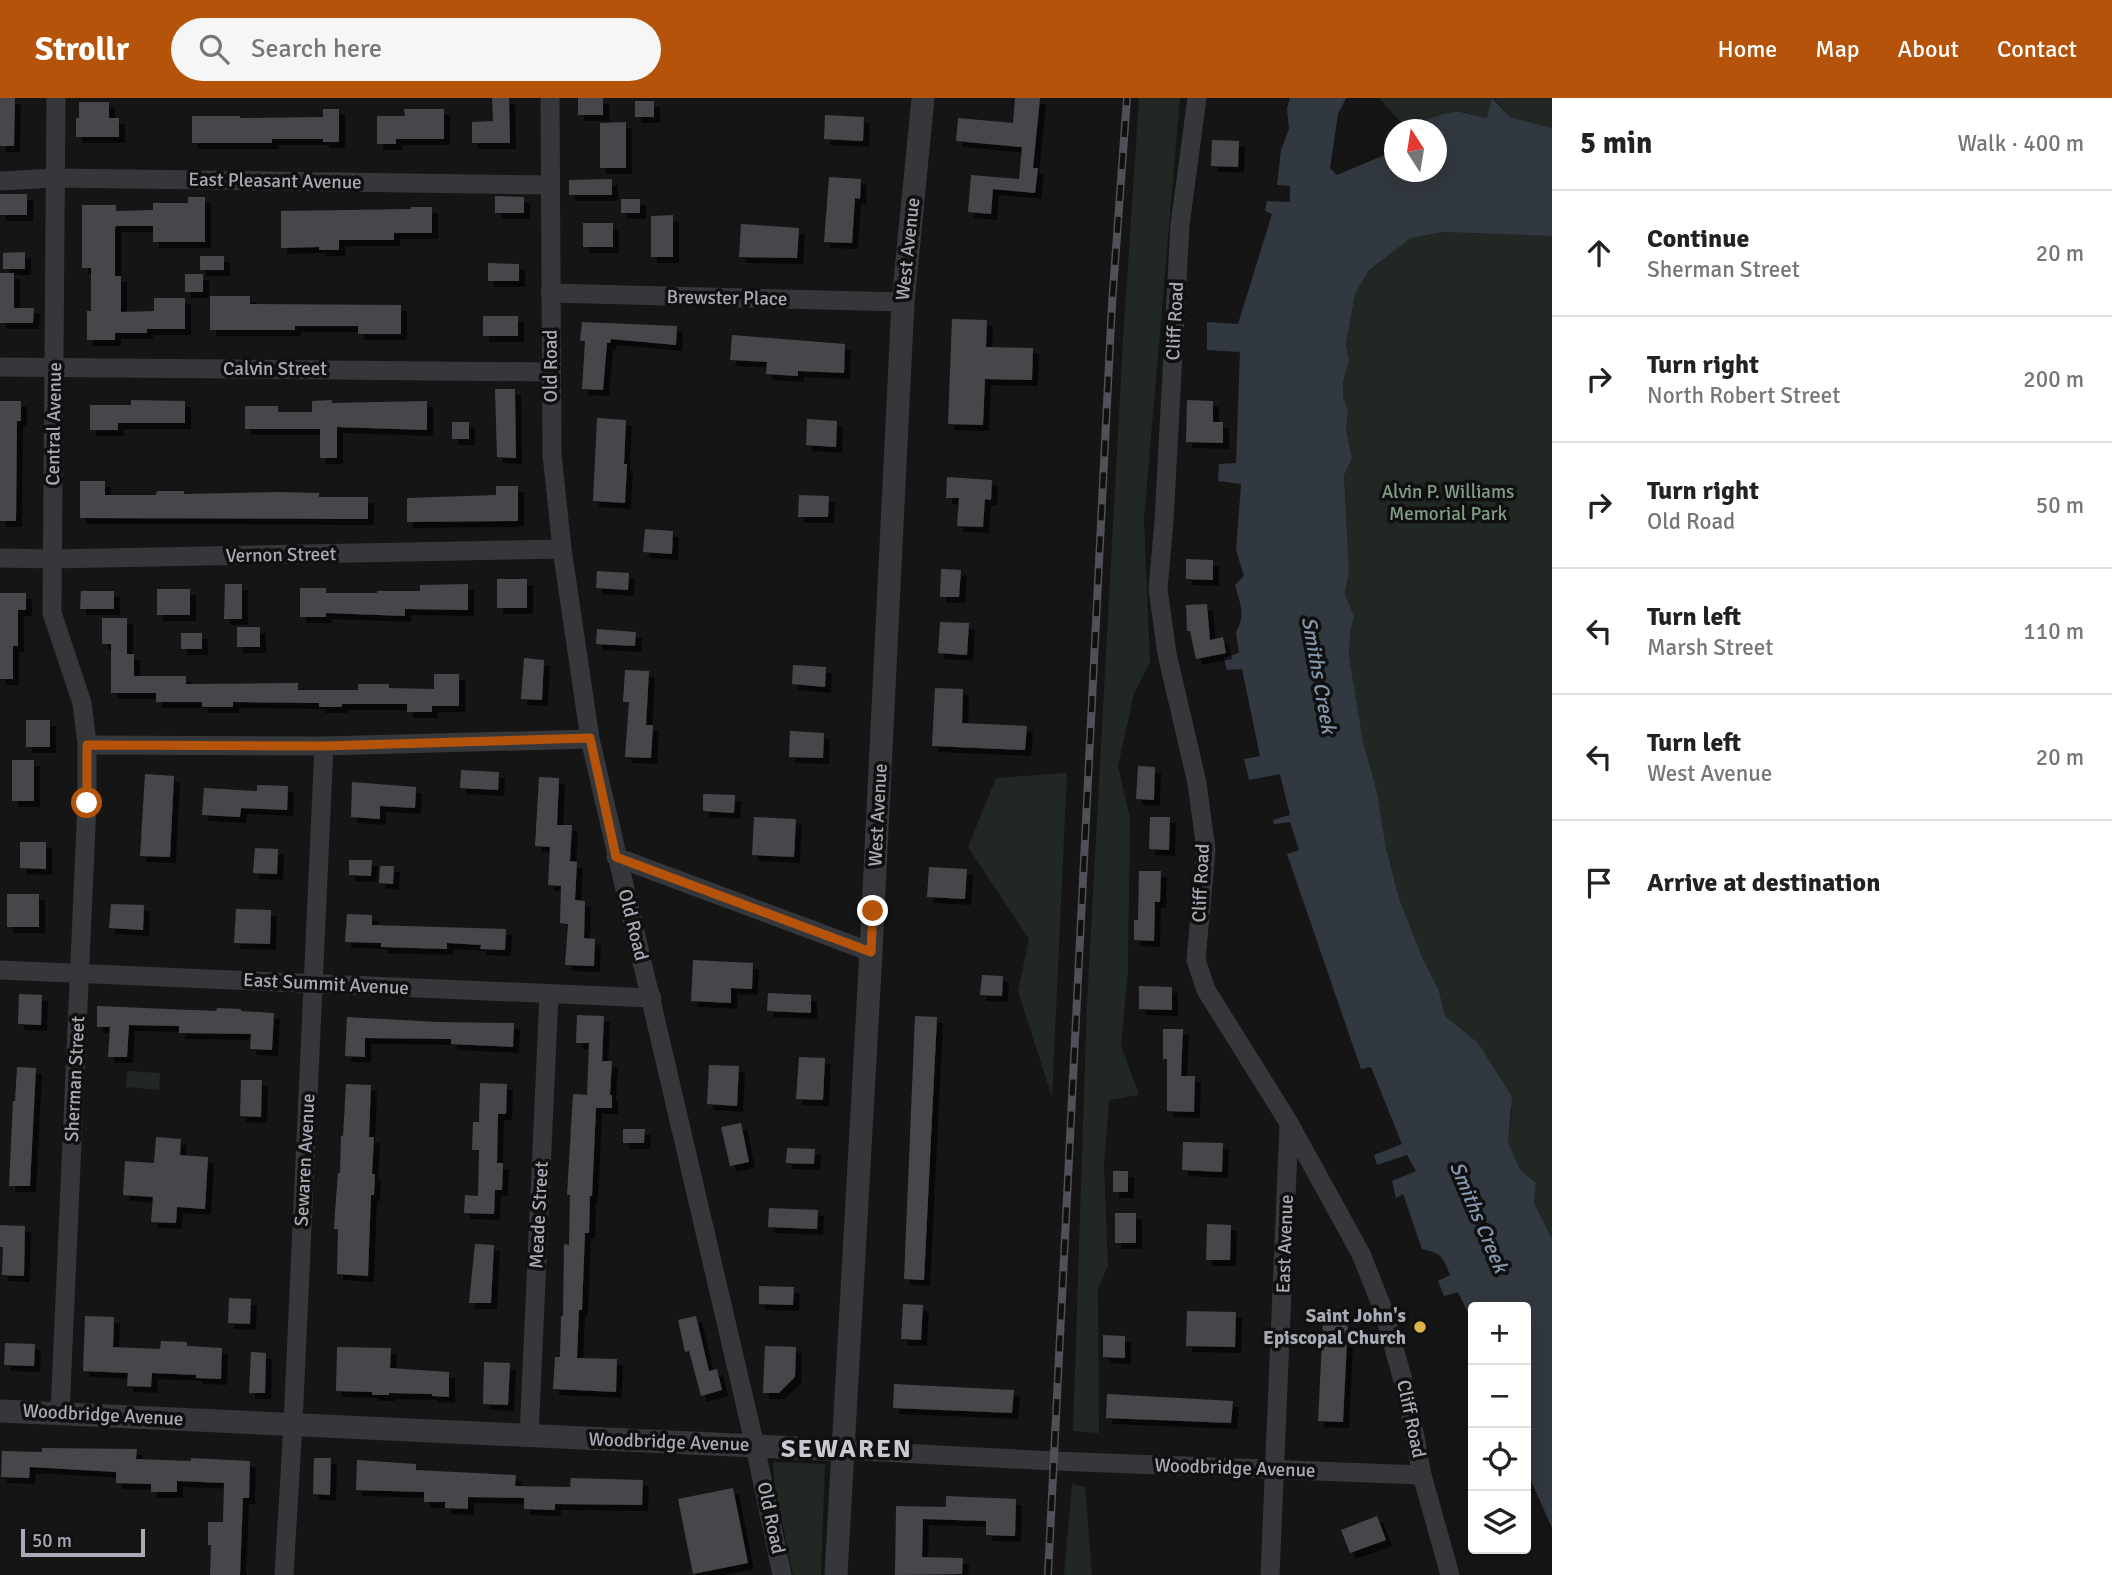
<!DOCTYPE html>
<meta charset="utf-8">
<style>
body{margin:0;font-family:Signika,sans-serif;background:#f6f6f6;color:#222}
.controls{position:absolute;right:21px;bottom:21px;display:grid;overflow:hidden;border-radius:7px;box-shadow:0 7px 28px #0002}
.controls button{width:63px;height:63px;display:grid;place-items:center;padding:0;border:0;border-bottom:2px solid #e0e0e0;background:#fff;color:#222;font:35px sans-serif}
.compass{position:absolute;left:1384px;top:21px;width:63px;height:63px;border-radius:50%;background:#fff;box-shadow:0 7px 28px #0002;rotate:348deg}
.scale{position:absolute;left:21px;bottom:18px;width:124px;box-sizing:border-box;padding-left:7px;border:4px solid #a8abb5;border-top:0;font-size:19px;line-height:24px;white-space:nowrap;color:#a8abb5;-webkit-text-stroke:5px #101011;paint-order:stroke}
.stop{position:absolute;width:21px;height:21px;margin:-16px;border:5px solid #b45309;border-radius:50%;background:#fff}
.stop.end{background:#b45309;border-color:#fff;box-shadow:0 2px 7px #0008}
.list{margin:0;padding:0;list-style:none}
h2{display:flex;justify-content:space-between;align-items:center;height:91px;margin:0;padding:0 28px;font-size:30px}
h2 small{font-size:23px;font-weight:400;color:#767676}
.list li{display:grid;grid-template-columns:46px 1fr auto;gap:21px;align-items:center;box-sizing:border-box;height:126px;padding:0 28px;border-top:2px solid #e0e0e0}
.list b{display:block;font-size:26px;white-space:nowrap}
.list p{margin:0;font-size:23px;white-space:nowrap;color:#767676}
.list em{font-size:23px;font-style:normal;color:#767676}
.icon{flex:none;width:38px;height:38px;fill:none;stroke:currentColor;stroke-width:2;stroke-linecap:round;stroke-linejoin:round}
.map{position:relative;flex:none;width:1552px;height:1477px;overflow:hidden}
header{display:flex;align-items:center;gap:42px;box-sizing:border-box;height:98px;padding:0 35px;background:#b45309;color:#fff}
header strong{font-size:33px}
nav{display:flex;gap:38px;margin-inline-start:auto;font-size:24px}
.search{width:490px;height:63px;background:#f6f6f6;display:flex;align-items:center;gap:18px;box-sizing:border-box;padding:0 24px;border-radius:38px;color:#767676;font-size:26px}
main{display:flex}
aside{flex:1;background:#fff}
.map>svg:first-child{display:block}
.green{fill:#212823}
.water{fill:#32383f}
.building{fill:#47474b;filter:url(#shadow)}
.lines{fill:none;stroke-linecap:round;stroke-linejoin:round}
.minor{stroke:#36373b;stroke-width:19}
.tertiary{stroke:#36373b;stroke-width:23}
.rail-casing{stroke:#505156;stroke-width:8}
.rail{stroke:#101011;stroke-width:5;stroke-dasharray:16;stroke-linecap:butt}
.route{stroke:#b45309;stroke-width:9}
.poi-dot{fill:#dbb548;stroke:#101011;stroke-width:2.5}
.labels{text-anchor:middle;dominant-baseline:central;stroke-width:7;stroke-linejoin:round;paint-order:stroke}
.street-label{font-size:19px;fill:#a8abb5;stroke:#101011}
.park-label{font-size:19px;fill:#829d85;stroke:#101011}
.poi-label{font-size:19px;font-weight:bold;fill:#a8abb5;stroke:#101011;text-anchor:end}
.water-label{font-size:21px;font-style:italic;fill:#8396ac;stroke:#101011}
.district-label{font-size:26px;font-weight:bold;letter-spacing:2px;fill:#c9cad1;stroke:#101011}
</style>
<header>
<strong>Strollr</strong>
<div class="search"><svg class="icon" aria-label="search" viewBox="0 0 24 24"><circle cx="10" cy="10" r="6"/><path d="M15 15l6 6"/></svg>Search here</div>
<nav><a>Home</a><a>Map</a><a>About</a><a>Contact</a></nav>
</header>
<main>
<div class="map">
<svg width="1552" height="1477" viewBox="0 0 1552 1477">
<defs>
<filter id="shadow"><feDropShadow dx="6" dy="6" stdDeviation="0" flood-color="#0009"/></filter>
</defs>
<rect width="100%" height="100%" fill="#151516"/>
<g class="green">
<polygon points="1139,0 1180,0 1144,421 1150,565 1134,595 1118,668 1130,720 1128,873 1121,947 1139,997 1109,1002 1104,1068 1108,1168 1098,1190 1099,1335 1073,1333 1087,905 1123,243"/>
<path d="M1379 0H1492L1488 20 1471 18 1469 15 1463 14C1444 19 1425 25 1407 31Z"/>
<polygon points="1494,0 1552,0 1552,30 1510,19"/>
<polygon points="1443,134 1552,138 1552,1141 1534,1105 1536,1085 1520,1073 1508,1044 1512,1012 1478,945 1445,918 1439,893 1422,859 1399,800 1386,750 1377,694 1363,645 1349,558 1350,535 1354,518 1345,496 1349,473 1344,376 1352,360 1346,331 1348,312 1343,300 1343,283 1349,263 1346,246 1355,196 1369,172 1411,140"/>
<polygon points="1067,675 1052,999 1018,893 1029,841 968,749 996,680"/>
<polygon points="127,973 160,975 159,992 126,989"/>
<polygon points="773,1364 825,1366 821,1477 793,1477 775,1390"/>
<polygon points="1072,1386 1085,1389 1092,1477 1064,1477"/>
</g>
<path class="water" d="M1290 0H1346L1338 16 1330 70 1337 77 1394 53V74H1436V32L1410 31C1422 23 1451 10 1465 15 1473 17 1479 19 1487 20L1492 0 1510 19 1552 30V138L1443 134 1411 140 1369 172 1355 196 1346 246 1349 263 1343 283V299L1348 312 1346 331 1352 360 1344 377 1349 473 1345 496 1354 518 1350 535 1349 558 1363 644 1377 694 1386 750 1399 800 1422 859 1439 893 1445 918 1478 945 1512 999 1508 1044 1520 1072 1536 1085 1534 1105 1552 1141V1430L1528 1376 1526 1377V1209H1473V1234L1471 1221 1458 1194 1444 1198 1438 1183 1450 1177C1443 1159 1442 1155 1422 1151L1403 1096 1396 1100 1392 1083 1416 1073 1407 1057 1377 1067 1374 1057 1402 1046 1371 969 1361 971 1287 756 1299 752 1290 724 1274 726 1273 722 1290 717 1280 676 1249 682 1244 661 1260 658 1242 571 1227 572 1224 560 1239 555 1236 534C1246 517 1240 505 1235 487L1244 478 1236 452 1241 386 1218 383 1219 366 1236 365 1240 254 1207 252V224L1238 226 1272 116 1265 113 1267 103 1290 104V88L1277 87 1281 52 1289 31 1287 10Z"/>
<g class="building">
<polygon points="0,0 15,0 14,48 0,48"/>
<polygon points="492,0 509,0 510,45 472,45 472,24 493,23"/>
<rect x="578" y="0" width="25" height="17"/>
<polygon points="1015,0 1040,0 1033,70 1038,70 1035,95 993,91 991,116 968,114 971,77 1019,81 1022,49 956,43 958,20 1013,25"/>
<rect x="635" y="3" width="19" height="16"/>
<polygon points="79,4 109,4 109,20 119,20 119,39 76,39 76,20 79,20"/>
<polygon points="323,11 339,11 339,44 323,44 323,41 272,41 272,45 192,45 192,18 240,18 240,20 323,19"/>
<polygon points="404,11 444,11 444,41 396,41 396,46 377,46 377,18 405,18"/>
<polygon points="825,17 864,19 863,43 824,41"/>
<polygon points="626,24 626,70 600,70 600,25"/>
<polygon points="1212,42 1239,43 1238,69 1211,68"/>
<polygon points="829,79 861,81 860,101 855,100 852,145 824,144"/>
<polygon points="612,81 612,97 569,97 569,82"/>
<rect x="0" y="96" width="27" height="21"/>
<polygon points="495,98 524,99 524,115 495,115"/>
<polygon points="188,99 205,99 205,144 153,144 153,128 116,128 115,130 115,178 121,178 121,214 154,213 154,200 185,200 185,231 147,231 147,235 115,235 115,242 87,242 87,213 91,213 91,170 82,170 82,107 116,107 116,113 153,112 153,105 188,105"/>
<rect x="621" y="101" width="19" height="14"/>
<polygon points="411,109 432,109 432,135 394,135 394,142 339,142 339,152 319,152 319,149 281,150 281,113 411,111"/>
<polygon points="673,117 673,159 651,159 651,118"/>
<rect x="583" y="125" width="30" height="24"/>
<polygon points="741,126 799,130 797,160 739,159"/>
<polygon points="25,154 25,171 3,171 3,155"/>
<rect x="200" y="158" width="24" height="14"/>
<polygon points="488,165 519,166 519,183 488,183"/>
<polygon points="0,175 14,175 14,210 34,210 33,225 0,225"/>
<rect x="185" y="176" width="18" height="18"/>
<polygon points="210,198 250,198 250,206 401,207 401,236 358,236 358,228 295,228 295,232 210,232"/>
<rect x="483" y="218" width="35" height="20"/>
<polygon points="952,221 987,222 986,249 1033,250 1032,282 985,281 983,327 948,326"/>
<polygon points="582,224 677,228 676,247 611,241 610,245 607,245 603,292 582,291 585,243 580,243"/>
<polygon points="732,237 845,246 844,275 798,273 798,278 766,276 767,264 730,262"/>
<polygon points="495,291 515,291 516,360 497,359"/>
<polygon points="131,302 185,303 185,325 118,325 118,332 90,332 90,307 131,307"/>
<polygon points="332,302 332,305 427,303 427,332 337,329 337,360 320,360 320,331 245,331 245,308 278,308 278,314 312,314 312,303"/>
<polygon points="1187,302 1213,303 1213,324 1223,324 1223,345 1186,344"/>
<polygon points="0,303 21,303 21,323 17,323 16,423 0,423"/>
<polygon points="597,320 626,322 624,366 627,366 625,405 593,403"/>
<polygon points="807,321 837,323 836,349 806,347"/>
<rect x="452" y="324" width="17" height="17"/>
<polygon points="947,379 992,382 991,402 985,401 983,429 957,428 959,400 946,400"/>
<polygon points="80,383 105,383 105,397 156,397 157,393 184,393 184,396 277,394 319,395 319,399 368,399 368,421 80,420"/>
<polygon points="496,388 518,388 518,423 407,424 407,400 496,397"/>
<polygon points="799,397 829,398 828,419 798,419"/>
<polygon points="645,431 673,433 672,456 643,454"/>
<polygon points="1186,461 1213,462 1213,482 1186,481"/>
<polygon points="941,471 961,472 959,499 940,499"/>
<polygon points="597,473 629,475 628,492 596,490"/>
<rect x="497" y="481" width="30" height="29"/>
<polygon points="225,486 242,486 242,521 224,521"/>
<polygon points="468,486 468,512 405,511 405,518 326,515 326,519 300,519 300,490 326,490 326,495 377,495 377,493 420,493 420,487"/>
<rect x="157" y="491" width="33" height="26"/>
<polygon points="81,493 114,493 114,511 80,511"/>
<polygon points="0,495 26,495 26,512 18,512 18,548 13,548 13,581 0,581"/>
<polygon points="1207,506 1210,542 1223,539 1226,555 1196,561 1190,533 1187,533 1186,507"/>
<polygon points="102,520 127,520 127,556 134,556 134,578 186,578 186,586 298,585 298,592 358,592 358,586 389,586 389,590 434,591 434,576 459,576 459,608 432,608 432,614 407,614 407,606 342,606 342,609 319,609 319,605 233,604 233,609 202,609 202,604 156,604 156,595 111,595 111,546 102,546"/>
<polygon points="940,524 969,525 967,557 938,555"/>
<rect x="237" y="529" width="23" height="20"/>
<polygon points="597,531 636,534 635,548 596,546"/>
<rect x="181" y="535" width="21" height="16"/>
<polygon points="524,560 544,562 542,602 521,601"/>
<polygon points="793,567 826,569 825,589 792,586"/>
<polygon points="625,572 649,573 646,627 653,627 651,660 625,659 629,604 623,604"/>
<polygon points="935,590 963,591 962,625 1027,628 1025,652 932,648"/>
<rect x="26" y="622" width="24" height="27"/>
<polygon points="790,633 824,635 823,660 789,659"/>
<rect x="12" y="662" width="22" height="41"/>
<polygon points="1138,668 1155,669 1154,702 1136,701"/>
<polygon points="461,672 499,674 498,692 460,690"/>
<polygon points="145,676 174,678 170,759 140,758"/>
<polygon points="539,679 559,680 557,727 572,727 570,763 577,764 575,802 585,803 584,840 595,841 594,868 565,867 568,826 560,825 561,788 548,787 550,749 535,748"/>
<polygon points="352,684 416,689 415,710 380,708 380,721 351,719"/>
<polygon points="257,687 288,688 287,712 241,710 240,719 202,717 204,690 257,693"/>
<polygon points="703,696 735,697 734,715 703,713"/>
<polygon points="754,719 796,721 794,759 752,757"/>
<polygon points="1150,719 1170,719 1169,752 1149,751"/>
<polygon points="20,744 46,744 46,771 20,770"/>
<polygon points="255,750 278,751 277,776 253,775"/>
<polygon points="349,762 372,762 371,778 349,777"/>
<polygon points="380,768 394,768 393,786 379,785"/>
<polygon points="929,769 967,771 965,801 927,799"/>
<polygon points="1139,773 1161,773 1160,804 1155,804 1154,843 1134,842 1134,822 1138,822"/>
<rect x="7" y="796" width="32" height="33"/>
<polygon points="111,806 144,807 143,832 109,830"/>
<polygon points="236,811 271,812 270,846 234,845"/>
<polygon points="347,816 372,817 372,827 506,831 505,852 480,851 481,847 447,845 447,851 381,849 381,845 345,844"/>
<polygon points="693,862 753,865 752,891 731,890 731,905 691,903"/>
<polygon points="982,877 1003,878 1002,898 980,897"/>
<polygon points="1139,888 1172,889 1172,912 1139,911"/>
<polygon points="768,895 811,897 811,915 767,913"/>
<polygon points="19,896 42,897 41,927 18,926"/>
<polygon points="97,908 216,913 217,910 241,911 241,913 274,915 272,952 250,951 251,936 179,935 179,928 129,927 127,959 108,959 110,929 97,929"/>
<polygon points="577,917 604,918 602,963 612,963 610,997 612,997 612,1010 596,1010 592,1098 590,1098 589,1135 585,1135 582,1212 579,1212 577,1260 617,1261 616,1294 553,1291 555,1259 560,1259 561,1218 563,1218 564,1146 569,1147 570,1097 567,1097 573,996 587,997 589,945 576,945"/>
<polygon points="915,918 937,919 924,1182 904,1181"/>
<polygon points="347,919 438,924 514,925 513,949 451,946 451,941 365,940 365,959 345,958"/>
<polygon points="1163,931 1183,931 1181,978 1195,978 1194,1014 1167,1013 1167,961 1163,961"/>
<polygon points="799,959 825,960 823,1002 796,1001"/>
<polygon points="709,967 739,968 737,1008 707,1006"/>
<polygon points="17,969 36,970 30,1088 9,1088 13,1003 15,1003"/>
<polygon points="241,982 262,982 261,1019 240,1018"/>
<polygon points="480,985 507,986 506,1016 498,1016 497,1065 503,1065 502,1092 495,1092 494,1116 464,1115 465,1097 478,1098 479,1052 472,1052 473,1024 479,1024"/>
<polygon points="346,986 371,987 369,1039 374,1039 372,1076 375,1076 374,1097 371,1097 368,1178 337,1176 338,1131 334,1131 335,1114 338,1075 340,1075 341,1038 343,1038"/>
<polygon points="741,1025 749,1064 730,1068 721,1029"/>
<polygon points="623,1031 645,1031 644,1045 623,1045"/>
<polygon points="156,1039 181,1041 180,1057 208,1059 205,1111 177,1109 176,1125 151,1124 153,1099 123,1097 125,1063 154,1065"/>
<polygon points="1183,1044 1223,1045 1222,1074 1182,1072"/>
<polygon points="787,1050 815,1051 814,1066 786,1065"/>
<rect x="1113" y="1073" width="15" height="21"/>
<polygon points="769,1110 818,1112 817,1131 768,1129"/>
<rect x="1115" y="1115" width="21" height="30"/>
<polygon points="1207,1126 1231,1127 1230,1162 1206,1162"/>
<polygon points="0,1127 25,1128 24,1178 2,1177 3,1149 0,1149"/>
<polygon points="475,1146 494,1147 491,1205 469,1205"/>
<polygon points="759,1188 794,1189 793,1207 759,1206"/>
<polygon points="229,1200 251,1201 250,1226 228,1225"/>
<polygon points="903,1206 923,1207 921,1242 901,1241"/>
<polygon points="1187,1213 1236,1214 1235,1249 1186,1248"/>
<polygon points="85,1218 114,1219 113,1249 160,1251 161,1243 187,1244 187,1248 222,1250 221,1281 196,1280 196,1277 152,1275 151,1289 127,1288 128,1275 83,1273"/>
<polygon points="696,1218 709,1273 717,1271 722,1292 701,1298 689,1253 685,1254 678,1222"/>
<polygon points="1323,1223 1348,1224 1343,1324 1318,1323"/>
<polygon points="1103,1237 1125,1238 1125,1260 1103,1259"/>
<polygon points="5,1245 35,1246 34,1268 4,1267"/>
<polygon points="765,1248 796,1249 795,1279 779,1295 763,1295"/>
<polygon points="337,1249 391,1250 390,1270 449,1274 449,1299 432,1298 432,1296 389,1295 389,1297 372,1297 372,1294 336,1293"/>
<polygon points="251,1254 266,1255 265,1295 249,1295"/>
<polygon points="484,1264 510,1265 508,1307 483,1306"/>
<polygon points="894,1286 1014,1292 1012,1315 893,1310"/>
<polygon points="1107,1296 1233,1303 1231,1325 1106,1320"/>
<polygon points="42,1350 137,1351 136,1361 191,1363 191,1360 250,1363 249,1400 243,1400 240,1477 210,1477 211,1447 208,1447 208,1424 223,1424 224,1385 177,1383 177,1394 151,1394 151,1386 116,1385 116,1374 30,1369 29,1380 1,1379 2,1353 42,1354"/>
<polygon points="314,1360 331,1360 330,1397 313,1396"/>
<polygon points="357,1362 416,1366 416,1372 516,1377 515,1388 570,1389 571,1380 643,1382 642,1407 555,1406 555,1412 524,1411 524,1400 468,1399 468,1411 445,1410 445,1404 424,1404 424,1394 356,1392"/>
<polygon points="733,1390 748,1465 693,1476 678,1401"/>
<polygon points="946,1398 1016,1401 1015,1438 986,1437 986,1423 923,1421 922,1459 963,1460 962,1476 895,1477 896,1408 946,1409"/>
<polygon points="1377,1418 1386,1442 1350,1455 1341,1432"/>
</g>
<g class="lines">
<g class="minor">
<polyline points="56,0 52,515 82,605 87,645 87,705 60,1315"/>
<polyline points="550,0 552,356 562,451 590,641 755,1348 782,1477"/>
<polyline points="1197,0 1180,127 1164,423 1158,491 1167,556 1197,685 1206,752 1196,862 1206,892 1289,1025 1361,1156 1384,1214 1407,1297 1422,1377 1450,1477"/>
<polyline points="0,83 56,80 550,87"/>
<polyline points="550,195 903,204"/>
<polyline points="0,269 551,274"/>
<polyline points="0,460 52,461 562,451"/>
<polyline points="87,647 324,648 590,641"/>
<polyline points="616,759 871,854"/>
<polyline points="0,872 652,900"/>
<polyline points="529,1338 549,896"/>
<polyline points="842,1352 1054,1363 1422,1377"/>
<polyline points="284,1477 293,1326 324,648"/>
<polyline points="1270,1477 1289,1027"/>
</g>
<g class="tertiary">
<polyline points="0,1313 842,1352"/>
<polyline points="836,1477 871,854 903,204 923,0"/>
</g>
<defs>
<polyline id="rail" points="1048,1477 1112,206 1127,0"/>
</defs>
<use href="#rail" class="rail-casing"/>
<use href="#rail" class="rail"/>
</g>
<g class="lines">
<polyline class="route" points="87,705 87,647 324,648 590,640 616,759 871,854 873,813"/>
</g>
<circle class="poi-dot" cx="1420" cy="1229" r="7"/>
<g class="labels">
<g class="street-label">
<text transform="translate(275 83) rotate(1)">East Pleasant Avenue</text>
<text transform="translate(908 151) rotate(-84)">West Avenue</text>
<text transform="translate(727 200) rotate(1)">Brewster Place</text>
<text transform="translate(1175 223) rotate(-87)">Cliff Road</text>
<text transform="translate(551 268) rotate(-90)">Old Road</text>
<text x="275" y="271">Calvin Street</text>
<text transform="translate(54 326) rotate(-89)">Central Avenue</text>
<text transform="translate(281 457) rotate(-1)">Vernon Street</text>
<text transform="translate(878 717) rotate(-87)">West Avenue</text>
<text transform="translate(1201 785) rotate(-87)">Cliff Road</text>
<text transform="translate(633 827) rotate(76)">Old Road</text>
<text transform="translate(326 886) rotate(3)">East Summit Avenue</text>
<text transform="translate(75 981) rotate(-87)">Sherman Street</text>
<text transform="translate(305 1062) rotate(-87)">Sewaren Avenue</text>
<text transform="translate(539 1117) rotate(-87)">Meade Street</text>
<text transform="translate(1285 1146) rotate(-88)">East Avenue</text>
<text transform="translate(103 1317) rotate(3)">Woodbridge Avenue</text>
<text transform="translate(1411 1321) rotate(78)">Cliff Road</text>
<text transform="translate(669 1344) rotate(2)">Woodbridge Avenue</text>
<text transform="translate(1235 1370) rotate(2)">Woodbridge Avenue</text>
<text transform="translate(771 1420) rotate(78)">Old Road</text>
</g>
<g class="park-label">
<text x="1448" y="394">Alvin P. Williams<tspan x="1448" dy="22">Memorial Park</tspan></text>
</g>
<g class="poi-label">
<text x="1406" y="1218">Saint John's<tspan x="1406" dy="22">Episcopal Church</tspan></text>
</g>
<g class="water-label">
<text transform="translate(1319 577) rotate(80)">Smiths Creek</text>
<text transform="translate(1479 1119) rotate(67)">Smiths Creek</text>
</g>
<g class="district-label">
<text x="847" y="1351">SEWAREN</text>
</g>
</g>
</svg>
<div class="controls">
<button>+</button>
<button>−</button>
<button><svg class="icon" aria-label="locate" viewBox="0 0 24 24"><circle cx="12" cy="12" r="6"/><path d="M12 2v4M12 18v4M2 12h4M18 12h4"/></svg></button>
<button><svg class="icon" aria-label="layers" viewBox="0 0 24 24"><path d="M12 4l9 5-9 5-9-5zM3 14l9 5 9-5"/></svg></button>
</div>
<svg class="compass" viewBox="-18 -18 36 36"><path d="M0-13l5 13h-10z" fill="#e53935"/><path d="M0 13l5-13h-10z" fill="#767676"/></svg>
<div class="scale">50 m</div>
<div class="stop" style="left:87px;top:705px"></div>
<div class="stop end" style="left:873px;top:813px"></div>
</div>
<aside>
<h2>5 min<small>Walk · 400 m</small></h2>
<ul class="list">
<li><svg class="icon" aria-label="ahead" viewBox="0 0 24 24"><path d="M12 20V5M6 11l6-6 6 6"/></svg><div><b>Continue</b><p>Sherman Street</p></div><em>20 m</em></li>
<li><svg class="icon" aria-label="right" viewBox="0 0 24 24"><path d="M7 20v-9h11M14 6l5 5-5 5"/></svg><div><b>Turn right</b><p>North Robert Street</p></div><em>200 m</em></li>
<li><svg class="icon" aria-label="right" viewBox="0 0 24 24"><path d="M7 20v-9h11M14 6l5 5-5 5"/></svg><div><b>Turn right</b><p>Old Road</p></div><em>50 m</em></li>
<li><svg class="icon" aria-label="left" viewBox="0 0 24 24"><path d="M17 20v-9H6M10 6l-5 5 5 5"/></svg><div><b>Turn left</b><p>Marsh Street</p></div><em>110 m</em></li>
<li><svg class="icon" aria-label="left" viewBox="0 0 24 24"><path d="M17 20v-9H6M10 6l-5 5 5 5"/></svg><div><b>Turn left</b><p>West Avenue</p></div><em>20 m</em></li>
<li><svg class="icon" aria-label="arrive" viewBox="0 0 24 24"><path d="M6 21V4h12l-3 4 3 4H6"/></svg><div><b>Arrive at destination</b></div></li>
</ul>
</aside>
</main>
